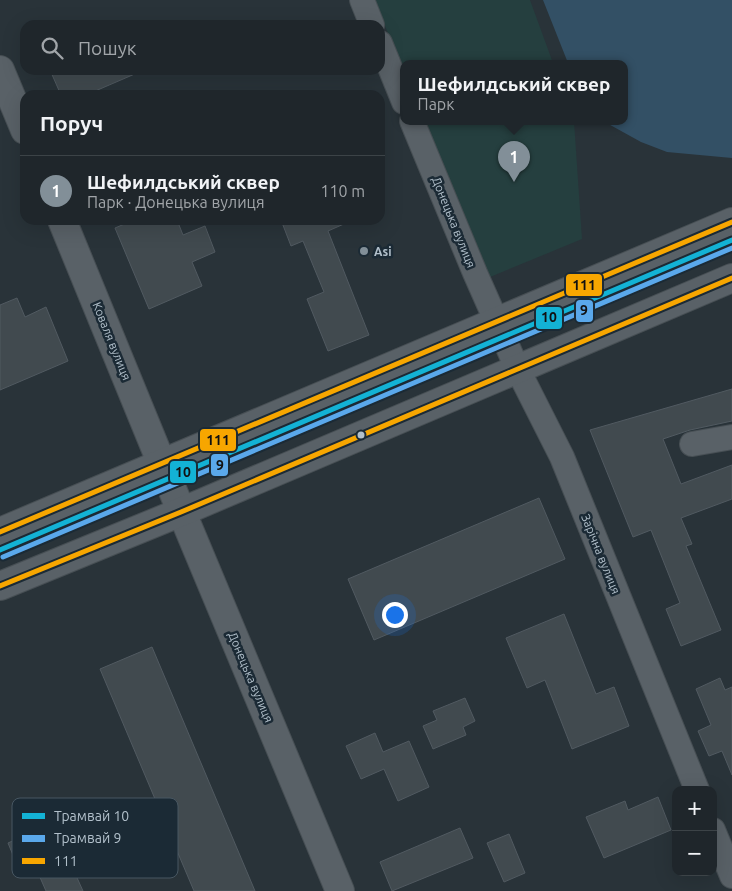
<!DOCTYPE html>
<html lang="uk">
<meta charset="utf-8">
<style>
body{margin:0;font-family:Ubuntu,sans-serif;background:#2c3237;color:#f1f3f6}
.controls{position:absolute;right:15px;bottom:15px;display:grid;overflow:hidden;border-radius:10px;box-shadow:0 5px 20px #0002}
.controls button{width:45px;height:45px;display:grid;place-items:center;padding:0;border:0;border-bottom:1px solid #3c4347;background:#1f262b;color:#f1f3f6;font:25px sans-serif}
.you{position:absolute;left:394px;top:614px;width:18px;height:18px;margin:-12px;border:4px solid #fff;border-radius:50%;background:#1a73e8;box-shadow:0 0 0 8px #1a73e833}
.badge{display:grid;place-items:center;width:32px;height:32px;border-radius:50%;background:#828f98;color:#fff;font-size:16px;font-weight:700}
.pin{position:absolute;translate:-50% -41px;filter:drop-shadow(0 1px 2px #0008)}
.pin::after{content:'';position:absolute;top:26px;width:18px;height:15px;background:inherit;clip-path:polygon(0 0,100% 0,50% 100%)}
.popup{position:absolute;left:400px;top:60px;width:228px;height:65px;box-sizing:border-box;display:grid;place-content:center;border-radius:10px;background:#1f262b;filter:drop-shadow(0 1px 4px #0005);font-size:16px;white-space:nowrap;color:#a1a5a9}
.popup b{font-size:19px;color:#f1f3f6}
.popup::after{content:'';position:absolute;left:50%;top:100%;margin-left:-10px;border:10px solid transparent;border-top-color:#1f262b}
.list{margin:0;padding:0;list-style:none}
h2{display:flex;justify-content:space-between;align-items:center;height:65px;margin:0;padding:0 20px;font-size:21px}
h2 small{font-size:16px;font-weight:400;color:#a1a5a9}
.list li{display:grid;grid-template-columns:32px 1fr auto;gap:15px;align-items:center;box-sizing:border-box;height:70px;padding:0 20px;border-top:1px solid #3c4347}
.list b{display:block;font-size:19px;white-space:nowrap}
.list p{margin:0;font-size:16px;white-space:nowrap;color:#a1a5a9}
.list em{font-size:16px;font-style:normal;color:#a1a5a9}
.icon{flex:none;width:28px;height:28px;fill:none;stroke:currentColor;stroke-width:2;stroke-linecap:round;stroke-linejoin:round}
.map{position:relative;flex:none;width:732px;height:891px;overflow:hidden}
.search{position:absolute;background:#1f262b;box-shadow:0 5px 20px #0002;left:20px;top:20px;width:365px;height:55px;display:flex;align-items:center;gap:12px;box-sizing:border-box;padding:0 18px;border-radius:15px;color:#a1a5a9;font-size:19px}
.panel{position:absolute;background:#1f262b;box-shadow:0 5px 20px #0002;left:20px;top:90px;width:365px;height:135px;border-radius:15px}
.map>svg:first-child{display:block}
.green{fill:#253f3f}
.water{fill:#335065}
.building{fill:#414a4f;stroke:#515a61}
.lines{fill:none;stroke-linecap:round;stroke-linejoin:round}
.minor-casing{stroke:#474f54;stroke-width:26}
.tertiary-casing{stroke:#474f54;stroke-width:30}
.minor{stroke:#596167;stroke-width:24}
.tertiary{stroke:#596167;stroke-width:28}
.bus-1-casing{stroke:#1b2a35;stroke-width:9}
.bus-1{stroke:#f7a600;stroke-width:5}
.tram-1-casing{stroke:#1b2a35;stroke-width:9}
.tram-2-casing{stroke:#1b2a35;stroke-width:9}
.tram-1{stroke:#13b2d5;stroke-width:5}
.tram-2{stroke:#5aa8eb;stroke-width:5}
.poi-dot{fill:#828f98;stroke:#1b2a35;stroke-width:2}
.bus-dot{fill:#b2c0cb;stroke:#1b2a35;stroke-width:2}
.labels{text-anchor:middle;dominant-baseline:central;stroke-width:5;stroke-linejoin:round;paint-order:stroke}
.street-label{font-size:12px;fill:#b2c0cb;stroke:#1b2a35}
.poi-label{font-size:12px;font-weight:bold;fill:#b2c0cb;stroke:#1b2a35;text-anchor:start}
.key{fill:#1b2a35;stroke:#485762;stroke-width:1}
.key-label{font-size:14px;fill:#b2c0cb}
.line-badge{stroke:#1b2a35;stroke-width:2}
.pale-badge-label{font-size:14px;text-anchor:middle;font-weight:bold;fill:#111}
</style>
<div class="map">
<svg width="732" height="891" viewBox="0 0 732 891">
<rect width="100%" height="100%" fill="#293339"/>
<g class="green">
<polygon points="374,0 530,0 553,63 404,63 404,71"/>
<polygon points="425,121 574,121 582,239 490,277"/>
</g>
<polygon class="water" points="543,0 732,0 732,158 667,152 641,142 603,121 624,121 624,63 568,63"/>
<g class="building">
<polygon points="50,70 144,70 86,95 61,95"/>
<polygon points="134,220 177,220 183,235 205,226 215,252 192,262 202,286 149,309 115,228"/>
<polygon points="281,220 353,220 328,231 369,335 328,351 307,299 324,292 303,241 291,246"/>
<polygon points="17,298 25,317 46,307 68,361 0,390 0,305"/>
<polygon points="732,389 732,421 690,430 663,439 681,484 732,465 732,499 681,518 692,544 686,546 721,630 681,646 666,609 680,603 651,530 633,537 590,430"/>
<polygon points="539,498 565,559 374,640 348,579"/>
<polygon points="564,614 596,694 614,687 629,726 572,749 545,680 527,688 506,638"/>
<polygon points="152,647 255,891 194,891 100,669"/>
<polygon points="720,678 725,690 732,687 732,775 722,751 709,756 698,731 711,725 696,689"/>
<polygon points="465,698 475,721 463,727 466,735 433,749 423,726 437,720 433,711"/>
<polygon points="375,733 383,752 409,741 429,787 398,801 384,769 361,779 346,746"/>
<polygon points="658,797 671,830 604,858 586,817 625,801 628,810"/>
<polygon points="84,812 94,835 64,849 83,891 46,891 35,866 20,872 8,843 44,827 45,830"/>
<polygon points="460,828 473,858 392,891 380,862"/>
<polygon points="509,834 525,873 504,882 487,843"/>
</g>
<g class="lines">
<defs>
<g id="minor">
<polyline points="362,0 372,25"/>
<polyline points="380,43 404,102"/>
<polyline points="412,121 475,273 517,368 562,457 697,790"/>
<polyline points="692,444 732,437"/>
<polyline points="713,830 732,876"/>
</g>
<g id="tertiary">
<polyline points="0,70 25,130"/>
<polyline points="62,220 175,496 340,891"/>
<polyline points="0,532 732,222"/>
<polyline points="0,586 181,512 732,278"/>
</g>
</defs>
<use href="#minor" class="minor-casing"/>
<use href="#tertiary" class="tertiary-casing"/>
<use href="#minor" class="minor"/>
<use href="#tertiary" class="tertiary"/>
<defs>
<g id="bus-1">
<polyline points="0,532 732,222"/>
<polyline points="0,586 181,512 732,278"/>
</g>
</defs>
<use href="#bus-1" class="bus-1-casing"/>
<use href="#bus-1" class="bus-1"/>
<defs>
<polyline id="tram-1" points="0,550 732,240"/>
<polyline id="tram-2" points="3,557 732,248"/>
</defs>
<use href="#tram-1" class="tram-1-casing"/>
<use href="#tram-2" class="tram-2-casing"/>
<use href="#tram-1" class="tram-1"/>
<use href="#tram-2" class="tram-2"/>
</g>
<circle class="poi-dot" cx="364" cy="251" r="5"/>
<circle class="bus-dot" cx="361" cy="435" r="4.5"/>
<g class="labels">
<g class="street-label">
<text transform="translate(454 222) rotate(68)">Донецька вулиця</text>
<text transform="translate(112 341) rotate(68)">Коваля вулиця</text>
<text transform="translate(601 554) rotate(68)">Зарічна вулиця</text>
<text transform="translate(251 677) rotate(67)">Донецька вулиця</text>
</g>
<g class="poi-label">
<text x="374" y="251">Asi</text>
</g>
</g>
<rect x="12" y="798" width="166" height="80" rx="8" class="key"/>
<rect x="22" y="813" width="23" height="6" fill="#13b2d5"/>
<rect x="22" y="835" width="23" height="7" fill="#5aa8eb"/>
<rect x="22" y="858" width="23" height="6" fill="#f7a600"/>
<g class="key-label">
<text x="54" y="821">Трамвай 10</text>
<text x="54" y="843">Трамвай 9</text>
<text x="54" y="866">111</text>
</g>
<g class="line-badge">
<rect x="565" y="273" width="38" height="24" rx="5" fill="#f7a600"/>
<rect x="575" y="299" width="19" height="24" rx="5" fill="#5aa8eb"/>
<rect x="535" y="306" width="28" height="24" rx="5" fill="#13b2d5"/>
<rect x="199" y="428" width="38" height="24" rx="5" fill="#f7a600"/>
<rect x="210" y="453" width="19" height="24" rx="5" fill="#5aa8eb"/>
<rect x="169" y="460" width="28" height="24" rx="5" fill="#13b2d5"/>
</g>
<g class="pale-badge-label">
<text x="584" y="290">111</text>
<text x="584" y="315">9</text>
<text x="549" y="322">10</text>
<text x="218" y="445">111</text>
<text x="220" y="470">9</text>
<text x="183" y="477">10</text>
</g>
</svg>
<div class="controls">
<button>+</button>
<button>−</button>
</div>
<div class="you"></div>
<div class="pin badge" style="left:514px;top:182px">1</div>
<div class="popup"><b>Шефилдський сквер</b>Парк</div>
<div class="search"><svg class="icon" aria-label="search" viewBox="0 0 24 24"><circle cx="10" cy="10" r="6"/><path d="M15 15l6 6"/></svg>Пошук</div>
<section class="panel">
<h2>Поруч<small></small></h2>
<ul class="list">
<li><span class="badge">1</span><div><b>Шефилдський сквер</b><p>Парк · Донецька вулиця</p></div><em>110 m</em></li>
</ul>
</section>
</div>
